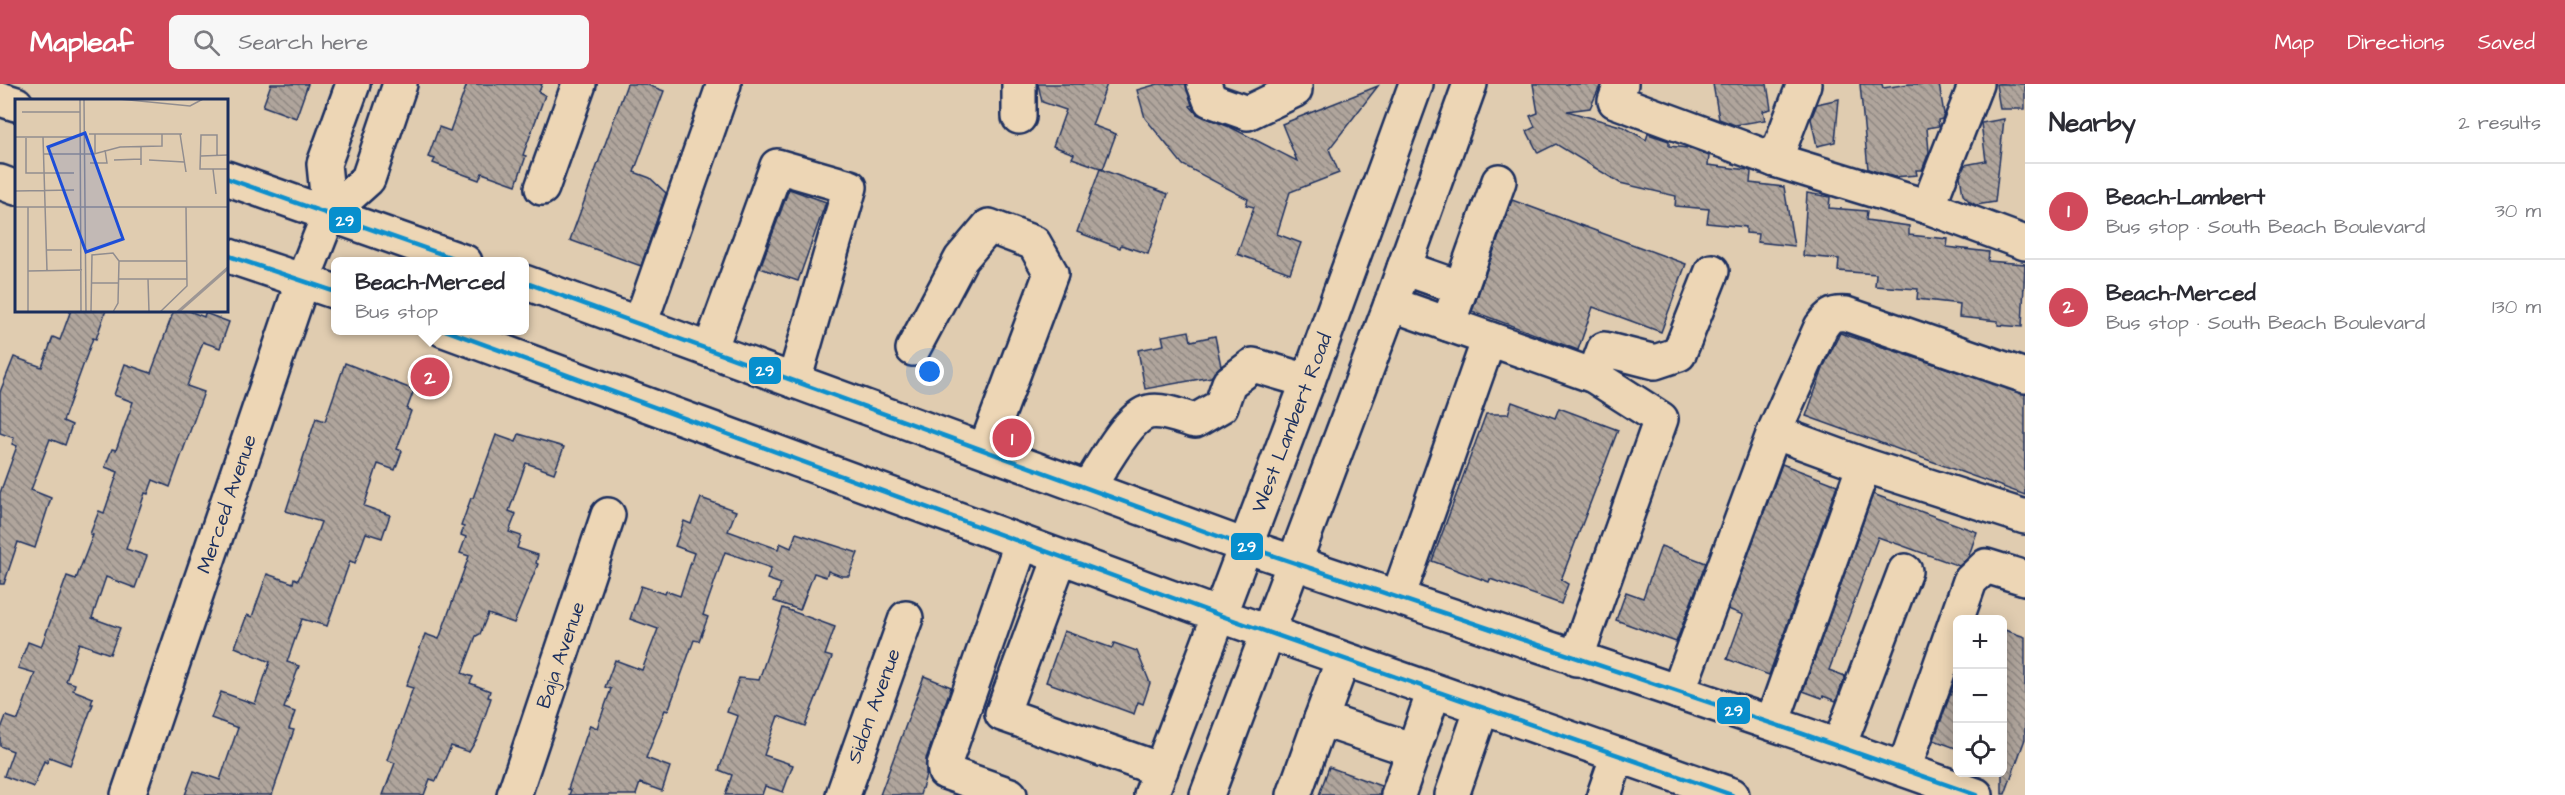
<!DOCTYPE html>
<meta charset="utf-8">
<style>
body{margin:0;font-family:"Architects Daughter",sans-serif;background:#f7f7f7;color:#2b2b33}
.controls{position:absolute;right:18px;bottom:18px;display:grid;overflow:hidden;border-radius:9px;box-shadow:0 3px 15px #0003}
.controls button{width:54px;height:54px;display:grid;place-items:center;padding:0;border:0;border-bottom:2px solid #e1e1e2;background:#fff;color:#2b2b33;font:30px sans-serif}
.you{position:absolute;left:930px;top:288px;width:21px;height:21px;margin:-15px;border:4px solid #fff;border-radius:50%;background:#1a73e8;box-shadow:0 0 0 9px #1a73e833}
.badge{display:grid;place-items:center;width:39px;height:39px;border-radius:50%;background:#d1495b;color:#fff;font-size:20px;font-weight:700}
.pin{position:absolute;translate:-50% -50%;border:3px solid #fff;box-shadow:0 2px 6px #0006}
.popup{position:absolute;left:331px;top:173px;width:198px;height:78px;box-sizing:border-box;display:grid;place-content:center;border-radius:9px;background:#fff;filter:drop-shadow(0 2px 4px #0005);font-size:20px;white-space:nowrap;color:#7c7c81}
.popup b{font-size:22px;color:#2b2b33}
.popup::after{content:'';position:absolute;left:50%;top:100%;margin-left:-12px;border:12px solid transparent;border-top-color:#fff}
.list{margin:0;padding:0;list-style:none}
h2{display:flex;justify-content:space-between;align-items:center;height:78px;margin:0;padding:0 24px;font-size:26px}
h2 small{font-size:20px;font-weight:400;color:#7c7c81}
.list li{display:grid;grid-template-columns:39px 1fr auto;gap:18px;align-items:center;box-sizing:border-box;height:96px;padding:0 24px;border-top:2px solid #e1e1e2}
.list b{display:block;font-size:22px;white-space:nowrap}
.list p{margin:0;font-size:20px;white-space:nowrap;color:#7c7c81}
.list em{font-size:20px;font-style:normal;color:#7c7c81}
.icon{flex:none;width:33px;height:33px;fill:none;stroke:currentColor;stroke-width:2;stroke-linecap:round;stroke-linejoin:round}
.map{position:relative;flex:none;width:2025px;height:711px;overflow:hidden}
header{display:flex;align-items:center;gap:36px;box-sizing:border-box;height:84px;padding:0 30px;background:#d1495b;color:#fff}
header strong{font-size:28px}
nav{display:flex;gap:33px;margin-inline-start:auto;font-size:21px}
.search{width:420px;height:54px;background:#f7f7f7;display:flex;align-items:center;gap:15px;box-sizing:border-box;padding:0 21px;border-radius:9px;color:#7c7c81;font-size:22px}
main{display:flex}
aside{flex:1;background:#fff}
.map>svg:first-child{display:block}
.building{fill:url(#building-back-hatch);stroke:#1b2f5e;stroke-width:1.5}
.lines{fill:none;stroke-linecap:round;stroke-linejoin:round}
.minor-casing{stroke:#1b2f5e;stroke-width:38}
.major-casing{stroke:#1b2f5e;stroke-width:38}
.minor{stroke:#edd6b5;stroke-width:33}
.major{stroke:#edd6b5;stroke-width:33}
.bus-1-casing{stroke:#edd6b5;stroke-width:9}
.bus-1{stroke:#078fcd;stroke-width:4.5}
.labels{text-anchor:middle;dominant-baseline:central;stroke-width:5;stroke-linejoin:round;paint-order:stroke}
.street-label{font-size:20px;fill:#1b2f5e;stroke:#edd6b5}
.inset-river{fill:none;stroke:#9d9694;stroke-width:3}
.inset-road{fill:none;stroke:#918d8f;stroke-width:1.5}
.view{fill:#1d4ed8;fill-opacity:0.15;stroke:#1d4ed8;stroke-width:3}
.inset-edge{fill:none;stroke:#1b2f5e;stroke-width:3}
.line-badge{stroke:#edd6b5;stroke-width:2}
.badge-label{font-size:16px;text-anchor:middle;font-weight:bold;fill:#fff}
</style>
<header>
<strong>Mapleaf</strong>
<div class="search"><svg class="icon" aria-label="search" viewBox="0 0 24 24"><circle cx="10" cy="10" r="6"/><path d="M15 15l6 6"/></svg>Search here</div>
<nav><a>Map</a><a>Directions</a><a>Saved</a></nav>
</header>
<main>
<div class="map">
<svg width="2025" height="711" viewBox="0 0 2025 711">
<defs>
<pattern id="building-back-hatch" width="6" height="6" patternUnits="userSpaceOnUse" patternTransform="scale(1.5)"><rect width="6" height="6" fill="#b0a59c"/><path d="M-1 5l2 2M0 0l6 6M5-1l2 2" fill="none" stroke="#8e8782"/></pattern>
</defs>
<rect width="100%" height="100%" fill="#e0ccb0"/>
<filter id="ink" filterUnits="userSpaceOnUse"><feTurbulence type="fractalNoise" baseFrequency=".0167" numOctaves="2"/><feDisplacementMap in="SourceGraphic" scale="12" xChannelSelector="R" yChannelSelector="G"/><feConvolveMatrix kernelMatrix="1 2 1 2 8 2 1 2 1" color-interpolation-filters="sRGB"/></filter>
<g filter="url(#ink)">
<g class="building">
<polygon points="271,0 308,0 296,34 263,22"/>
<polygon points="467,0 542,0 539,8 545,11 523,71 526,72 516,101 482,89 479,96 433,79 435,75 428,73 439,43 450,47"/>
<polygon points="627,0 645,0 664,7 634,88 650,94 666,109 641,182 570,156"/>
<polygon points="1038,0 1107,0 1092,41 1116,50 1103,85 1072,74 1074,70 1053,62 1066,26 1042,18"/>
<polygon points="1158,0 1186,0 1192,21 1190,22 1197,30 1232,44 1297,77 1282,40 1378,2 1329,65 1339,89 1290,108 1277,150 1301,159 1290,189 1237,170 1254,123 1246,121 1248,115 1183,81 1145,34 1137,6"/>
<polygon points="1533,0 1601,0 1590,24 1567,27 1624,43 1646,56 1648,50 1669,57 1669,62 1688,64 1709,72 1708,81 1748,86 1751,88 1750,99 1784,103 1794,162 1757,158 1758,150 1746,149 1746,143 1707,139 1709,125 1675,122 1676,112 1620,99 1556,60 1538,69 1527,47 1535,43 1530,32 1538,29"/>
<polygon points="1713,0 1767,0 1771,25 1763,27 1765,36 1735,41 1719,35"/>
<polygon points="1860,0 1882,0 1883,4 1909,0 1939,0 1944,30 1942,35 1938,36 1939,42 1927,44 1929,68 1922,86 1916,86 1917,91 1894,93 1868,85"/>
<polygon points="1996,0 2025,0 2025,25 2000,25"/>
<polygon points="1839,15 1835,58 1817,62 1811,35 1817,20"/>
<polygon points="2004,35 1995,118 1976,121 1970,118 1963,111 1960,92 1965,81 1986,77 1981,39"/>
<polygon points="1100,85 1168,110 1148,170 1121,161 1120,164 1077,148"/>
<polygon points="789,105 826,118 798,197 760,184"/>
<polygon points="1807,109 1830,113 1829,124 1867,127 1866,136 1909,142 1909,151 1948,155 1947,163 1989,168 1988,177 2025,180 2022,243 1998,241 1998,237 1959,233 1960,220 1917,215 1918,205 1875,202 1876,190 1838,187 1839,175 1803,172"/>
<polygon points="1512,116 1686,180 1661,248 1593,223 1578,266 1472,227"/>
<polygon points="71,226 106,226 96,255 93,254 63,337 72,341 65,361 50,355 31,406 51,414 35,464 18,458 4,500 0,500 0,409 17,362 12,360 14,354 0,349 0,308 14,273 42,283 53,253 60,256"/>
<polygon points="174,226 187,226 204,233 205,229 229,238 220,264 203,258 187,302 204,308 170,403 153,396 148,410 145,409 126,465 147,472 135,504 106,493 92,534 120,544 110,570 79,559 66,597 75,600 73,606 93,614 91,620 93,620 70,681 49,673 47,679 44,677 34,703 4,692 13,667 0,662 0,647 6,632 18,636 35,589 18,584 28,558 41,563 67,492 76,495 93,451 90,450 99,427 104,429 118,388 105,383 112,365 116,366 133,318 114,311 125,280 151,289"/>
<polygon points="1189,247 1191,257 1215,252 1221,282 1211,293 1145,305 1138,266 1164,261 1162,252"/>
<polygon points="1840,249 2025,310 2025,411 1806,332 1824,282"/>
<polygon points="345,279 414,306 407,325 411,327 397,365 402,367 395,386 378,380 364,422 390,431 382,454 366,449 355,479 350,477 327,542 302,535 287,578 299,582 284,624 295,628 289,645 294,646 272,711 185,711 194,687 220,696 238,644 211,634 221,608 255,620 270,578 235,563 247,531 252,533 267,490 293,499 294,494 298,496 307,477 321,438 286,427 316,334 325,337"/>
<polygon points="1512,318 1555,334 1559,324 1618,346 1561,496 1568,500 1561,520 1490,495 1489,498 1432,477 1486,330 1508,330"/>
<polygon points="519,350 564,363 554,389 526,379 509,427 516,430 509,448 521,452 517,464 538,471 536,479 538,480 514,539 488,530 480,550 476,552 462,589 473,593 470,599 490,607 488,613 491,614 478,653 469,668 451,662 436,697 430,695 424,711 383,711 395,679 387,676 413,604 406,602 425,550 439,555 469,472 460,469 466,453 461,451 464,443 461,442 471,414 473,414 496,351 516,358"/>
<polygon points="1782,380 1837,401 1769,591 1727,575 1743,531 1728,525"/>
<polygon points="1873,410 1977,448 1968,474 1959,482 1878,453 1829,586 1845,592 1836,617 1823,612 1822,614 1803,607"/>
<polygon points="701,414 736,427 728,447 778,465 780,459 791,464 796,449 858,469 849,492 841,492 828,487 826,493 814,489 800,526 774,517 781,500 767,495 771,484 725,468 703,531 708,533 699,557 694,556 668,627 665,626 646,674 670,683 662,707 640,699 636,711 569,711 571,706 568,705 590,641 597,644 611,605 605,603 615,576 642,586 658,545 630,535 641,502 665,510 666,507 680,512 694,469 675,462 684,437 691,440"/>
<polygon points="1661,462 1706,479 1676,558 1616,536 1626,508 1643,514"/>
<polygon points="783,524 835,543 825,571 832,573 805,642 778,632 764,671 793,681 783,708 765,702 762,711 725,711 732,691 719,686 738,632 727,628 739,594 759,596"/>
<polygon points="2002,545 2025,553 2025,655 2005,710 2002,710"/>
<polygon points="1064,547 1112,564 1114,559 1137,567 1150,599 1143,620 1138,618 1134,630 1046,598"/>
<polygon points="1958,589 1958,665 1934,656"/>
<polygon points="924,592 951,603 926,675 926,691 920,711 880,711"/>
<polygon points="1329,683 1381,702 1380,711 1319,711"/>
</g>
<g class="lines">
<defs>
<g id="minor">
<polyline points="1019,0 1019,33"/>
<polyline points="1204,0 1210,16 1247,29 1295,6 1295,0"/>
<polyline points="1621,0 1615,17 1775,76 1928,123 2025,159"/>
<polyline points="1775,76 1804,0"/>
<polyline points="542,104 579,0"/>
<polyline points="1928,123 1976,0"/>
<polyline points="329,130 324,80 353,0"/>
<polyline points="1404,184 1461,204"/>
<polyline points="1391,220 1594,292 1661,335 1576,575"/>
<polyline points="640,240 724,0"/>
<polyline points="1448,240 1499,97"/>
<polyline points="913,265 961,175 989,142 1034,159 1051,189 985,366"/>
<polyline points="710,266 777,82 850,103 794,297"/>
<polyline points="1594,292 1604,265 1655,278 1679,270 1712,187"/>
<polyline points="1774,348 1864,381 2025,433"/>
<path d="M1088 404C1100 386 1128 332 1149 328 1163 325 1181 333 1195 337L1221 322 1229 299 1253 281 1308 297"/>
<polyline points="1060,474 1002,630 1161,686"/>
<polyline points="1398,513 1489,255"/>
<polyline points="1343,575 1321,635 1413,666"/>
<path d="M1678 608 1774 348 1821 243C1829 232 1832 229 1846 230L2025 292"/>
<polyline points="1772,639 1864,381"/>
<polyline points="1839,662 1905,487"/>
<polyline points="1904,685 1970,497 1986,482 2025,494"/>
<polyline points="128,711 303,196 329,130 368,95 400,0"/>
<polyline points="514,711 608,431"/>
<polyline points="843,711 906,534"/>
<polyline points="1010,711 945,688 944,681 1021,460"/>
<polyline points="1294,711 1321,635"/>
<polyline points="1398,711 1434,607"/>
<polyline points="1452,711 1482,624"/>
<polyline points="1604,711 1618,671"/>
</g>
<g id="major">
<polyline points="0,15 16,20"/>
<polyline points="226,94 465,178"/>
<polyline points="0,98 16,104"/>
<polyline points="226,171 336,208"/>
<polyline points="524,198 1245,462 1803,650 1976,711"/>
<polyline points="444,246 1219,531 1732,711"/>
<polyline points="1151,711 1308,297 1416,0"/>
<polyline points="1207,711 1391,220 1470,0"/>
</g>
</defs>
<use href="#minor" class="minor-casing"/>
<use href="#major" class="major-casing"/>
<use href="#minor" class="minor"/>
<use href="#major" class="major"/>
<defs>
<g id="bus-1">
<polyline points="226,94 464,178"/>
<polyline points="226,171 336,208"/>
<polyline points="524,198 1245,462 1803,650 1976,711"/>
<polyline points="445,246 1219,531 1732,711"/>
</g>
</defs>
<use href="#bus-1" class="bus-1-casing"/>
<use href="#bus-1" class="bus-1"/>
</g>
</g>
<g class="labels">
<g class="street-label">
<text transform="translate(1292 339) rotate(-69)">West Lambert Road</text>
<text transform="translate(227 420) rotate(-71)">Merced Avenue</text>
<text transform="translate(561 571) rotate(-71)">Baja Avenue</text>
<text transform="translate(874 622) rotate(-70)">Sidon Avenue</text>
</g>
</g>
<g transform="translate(15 15)">
<rect width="213" height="213" fill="#e0ccb0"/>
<path class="inset-river" d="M163 213 213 169"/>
<path class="inset-road" d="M65 0 66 213M69 0 71 213M104 0 175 7 188 0M7 13H65M74 35H167M80 35V54M165 35 171 73M0 38H59M28 38 32 172M11 39V74H59M28 55H79L105 48 147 47V35M202 56V36H186L185 70H213M186 57 213 56M99 61 126 60M134 61 169 63M75 64H92L90 51M126 66V47M198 70 201 95M0 92 59 91M0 108H213M32 151H57M104 162H172M13 172 67 171M104 180H172M133 180 134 213M76 184H104M76 212 77 156 98 154 104 162M13 213V108M98 213 103 204 104 162M145 213 172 187 171 108"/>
<path class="view" d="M70 34 108 140 71 153 33 48Z"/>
<rect width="213" height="213" class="inset-edge"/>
</g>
<g class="line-badge">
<rect x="328" y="122" width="34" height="28" rx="6" fill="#078fcd"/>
<rect x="748" y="272" width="34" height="29" rx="6" fill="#078fcd"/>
<rect x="1230" y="448" width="34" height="29" rx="6" fill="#078fcd"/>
<rect x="1716" y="612" width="35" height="29" rx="6" fill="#078fcd"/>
</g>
<g class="badge-label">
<text x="345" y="142">29</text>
<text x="765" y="292">29</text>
<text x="1247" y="468">29</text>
<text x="1734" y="632">29</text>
</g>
</svg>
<div class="controls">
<button>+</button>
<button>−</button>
<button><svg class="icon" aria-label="locate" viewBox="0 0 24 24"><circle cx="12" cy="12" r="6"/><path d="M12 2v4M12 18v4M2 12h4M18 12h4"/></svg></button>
</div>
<div class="you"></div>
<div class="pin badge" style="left:1012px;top:354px">1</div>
<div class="pin badge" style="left:430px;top:293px">2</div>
<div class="popup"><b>Beach-Merced</b>Bus stop</div>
</div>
<aside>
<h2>Nearby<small>2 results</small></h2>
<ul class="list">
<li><span class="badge">1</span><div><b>Beach-Lambert</b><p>Bus stop · South Beach Boulevard</p></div><em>30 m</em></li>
<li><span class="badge">2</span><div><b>Beach-Merced</b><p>Bus stop · South Beach Boulevard</p></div><em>130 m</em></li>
</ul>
</aside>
</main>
